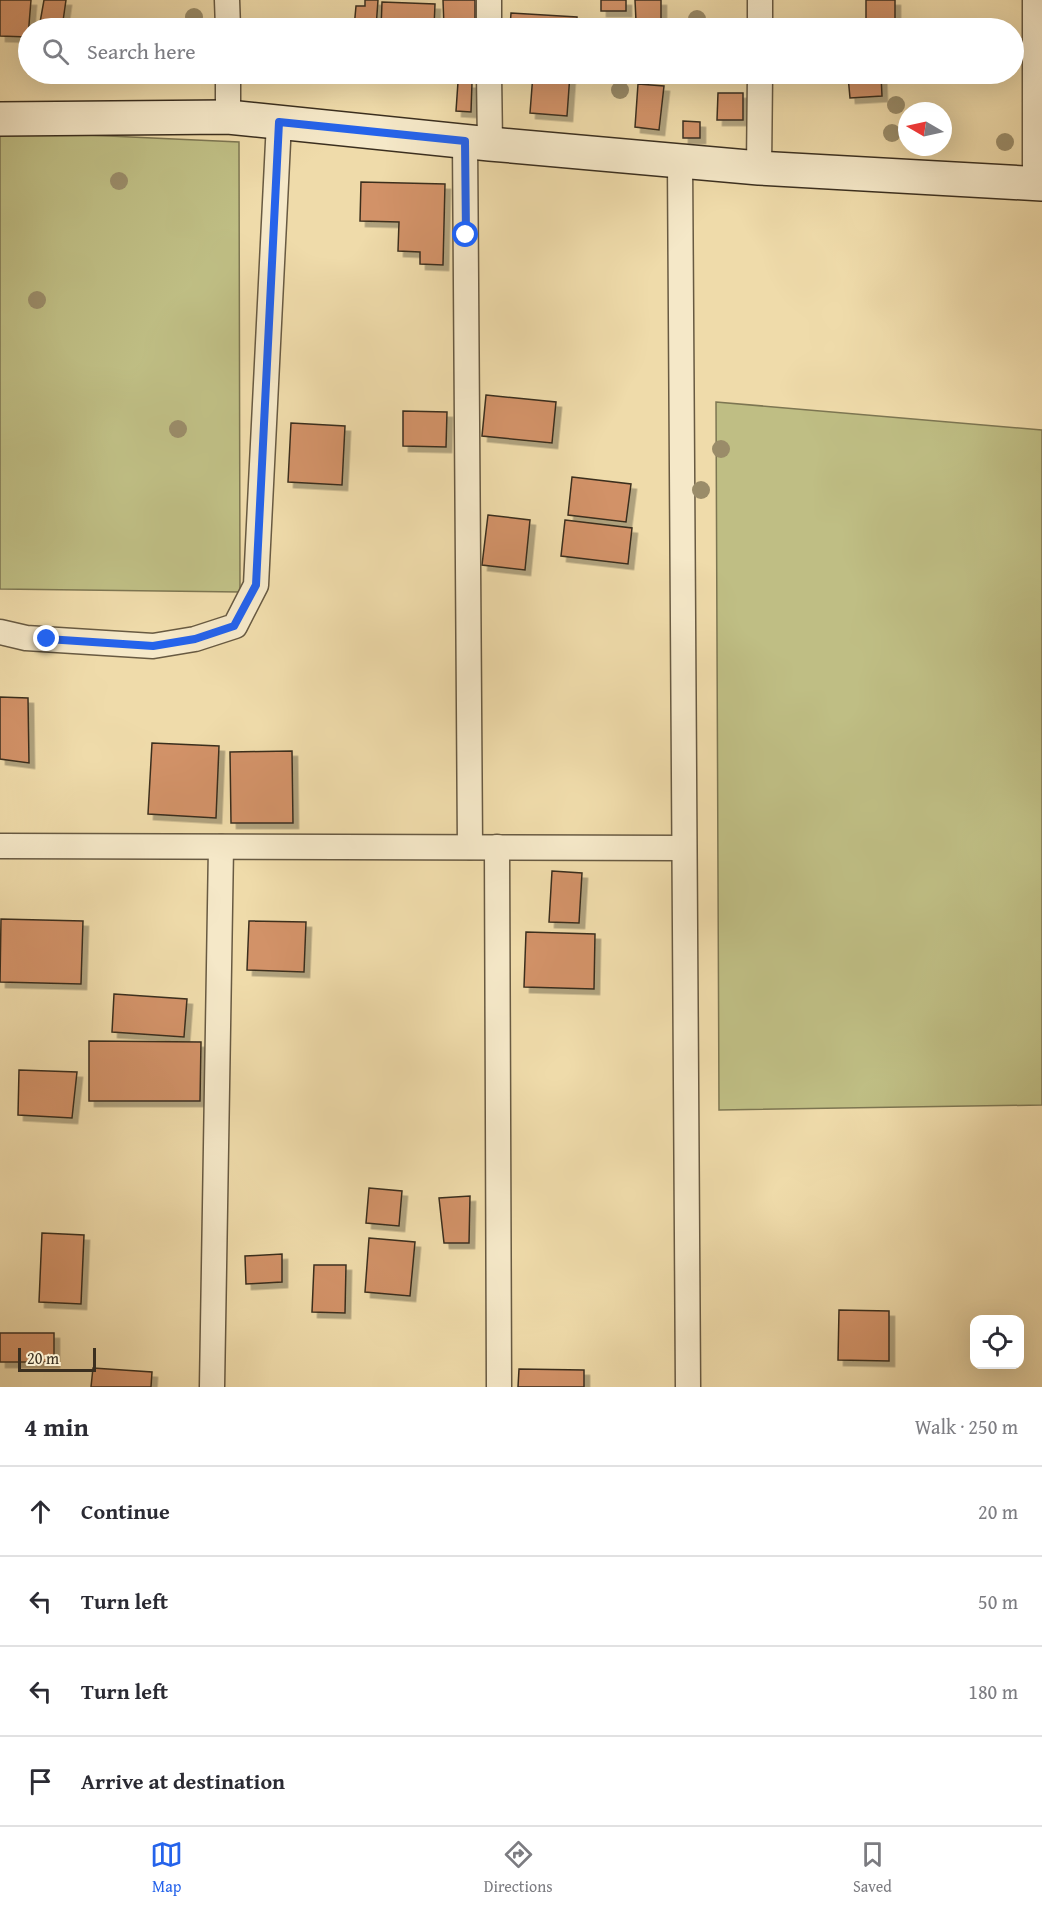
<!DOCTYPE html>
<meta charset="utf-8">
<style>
body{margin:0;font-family:"Gentium Book Plus",serif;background:#f7f7f7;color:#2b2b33}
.controls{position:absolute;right:18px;bottom:18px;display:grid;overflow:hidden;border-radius:12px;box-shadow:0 6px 24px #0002}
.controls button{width:54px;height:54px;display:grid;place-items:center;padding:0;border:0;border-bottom:2px solid #e1e1e2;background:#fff;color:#2b2b33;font:30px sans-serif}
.compass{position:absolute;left:898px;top:102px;width:54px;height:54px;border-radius:50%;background:#fff;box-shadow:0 6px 24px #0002;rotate:279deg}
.scale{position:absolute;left:18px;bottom:15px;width:78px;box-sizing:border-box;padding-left:6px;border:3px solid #3b2f1f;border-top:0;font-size:16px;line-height:21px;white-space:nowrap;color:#3b2f1f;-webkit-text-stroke:4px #f5e8c8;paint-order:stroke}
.stop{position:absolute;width:18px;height:18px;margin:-14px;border:4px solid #2563eb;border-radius:50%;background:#fff}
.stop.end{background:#2563eb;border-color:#fff;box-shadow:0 2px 6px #0008}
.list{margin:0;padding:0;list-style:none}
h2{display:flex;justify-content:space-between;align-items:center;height:78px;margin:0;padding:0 24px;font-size:26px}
h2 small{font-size:20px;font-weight:400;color:#7c7c81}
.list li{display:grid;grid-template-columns:39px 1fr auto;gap:18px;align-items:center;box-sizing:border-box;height:90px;padding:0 24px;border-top:2px solid #e1e1e2}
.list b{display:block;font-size:22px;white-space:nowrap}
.list em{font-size:20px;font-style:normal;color:#7c7c81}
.icon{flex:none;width:33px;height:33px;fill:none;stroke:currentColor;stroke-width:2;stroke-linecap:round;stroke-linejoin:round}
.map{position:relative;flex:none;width:1042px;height:1387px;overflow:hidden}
.search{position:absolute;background:#fff;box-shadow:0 6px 24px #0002;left:18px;right:18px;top:18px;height:66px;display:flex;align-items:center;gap:15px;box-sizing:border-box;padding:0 21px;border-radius:33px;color:#7c7c81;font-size:22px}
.sheet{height:438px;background:#fff}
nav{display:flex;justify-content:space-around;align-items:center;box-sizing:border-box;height:84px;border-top:2px solid #e1e1e2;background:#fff;font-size:16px;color:#7c7c81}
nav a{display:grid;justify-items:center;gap:3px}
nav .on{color:#2563eb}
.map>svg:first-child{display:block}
.green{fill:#bfbe84;stroke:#7d7652;stroke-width:1.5}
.building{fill:#d29268;stroke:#3b2f1f;stroke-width:1.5;filter:url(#shadow)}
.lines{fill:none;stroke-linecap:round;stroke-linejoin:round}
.street-casing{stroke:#685a42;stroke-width:27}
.secondary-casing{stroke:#3b2f1f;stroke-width:36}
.street{stroke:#f5e8c8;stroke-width:24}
.secondary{stroke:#f5e8c8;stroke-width:33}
.tree{fill:#9a8c69}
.route{stroke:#2563eb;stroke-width:8}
</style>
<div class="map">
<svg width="1042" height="1387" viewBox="0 0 1042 1387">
<defs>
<filter id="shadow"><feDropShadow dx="5.5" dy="5.5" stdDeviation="0" flood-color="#0004"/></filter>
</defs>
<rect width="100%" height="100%" fill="#efdbaa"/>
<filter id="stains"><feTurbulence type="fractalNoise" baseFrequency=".00333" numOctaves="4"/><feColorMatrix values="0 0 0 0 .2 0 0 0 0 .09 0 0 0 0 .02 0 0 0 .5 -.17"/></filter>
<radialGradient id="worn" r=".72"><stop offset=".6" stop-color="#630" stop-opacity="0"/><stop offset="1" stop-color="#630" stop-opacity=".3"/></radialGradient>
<g class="green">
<polygon points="0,131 239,142 240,592 0,589"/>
<polygon points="716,402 1042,430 1042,1105 719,1110"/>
</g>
<g class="building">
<polygon points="0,0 31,0 28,37 0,36"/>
<polygon points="44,0 66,0 62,28 39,28"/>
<polygon points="365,0 378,0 376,28 354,28 356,6 365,6"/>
<polygon points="443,0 475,0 475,28 444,28"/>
<rect x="601" y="0" width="25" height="11"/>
<polygon points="635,0 661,0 661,21 636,21"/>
<rect x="866" y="0" width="29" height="20"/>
<polygon points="382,2 435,4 434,28 381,28"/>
<polygon points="511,13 577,17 577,28 510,28"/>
<polygon points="533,74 570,74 567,116 530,113"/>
<polygon points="881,74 882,96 850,98 848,76"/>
<polygon points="458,82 472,83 471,112 456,111"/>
<polygon points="638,84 664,86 659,130 635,127"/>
<polygon points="718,93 743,93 743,120 717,120"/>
<polygon points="683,121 700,122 700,138 683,138"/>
<polygon points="361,182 445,184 443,265 420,264 420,252 398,251 399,222 360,221"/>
<polygon points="486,395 556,402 552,443 482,436"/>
<polygon points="403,411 447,412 446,447 403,446"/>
<polygon points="291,423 345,426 342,485 288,482"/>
<polygon points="572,477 631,484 626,522 568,515"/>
<polygon points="488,515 530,520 525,570 482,565"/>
<polygon points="565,520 632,528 628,564 561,556"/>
<polygon points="0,697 28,698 29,763 0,759"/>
<polygon points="152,743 219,746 216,818 148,814"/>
<polygon points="292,751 293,823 231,823 230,752"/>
<polygon points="552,871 582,873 579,923 549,922"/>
<polygon points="1,919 83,921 81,984 0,982"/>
<polygon points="249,921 306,922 304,972 247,970"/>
<polygon points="526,932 595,934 594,989 524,987"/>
<polygon points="114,994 187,999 184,1037 112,1032"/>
<polygon points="89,1041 201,1042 200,1101 89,1101"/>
<polygon points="19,1070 77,1072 72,1118 18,1115"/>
<polygon points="369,1188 402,1191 399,1226 366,1223"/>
<polygon points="470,1196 469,1243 444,1243 439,1198"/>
<polygon points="42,1233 84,1235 81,1304 39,1302"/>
<polygon points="369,1238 415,1242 410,1296 365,1292"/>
<polygon points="282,1254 282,1282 246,1284 245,1256"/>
<polygon points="314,1265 346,1265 345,1313 312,1312"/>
<polygon points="839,1310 889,1311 889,1361 838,1360"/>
<rect x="0" y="1333" width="54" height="29"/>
<polygon points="93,1368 152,1372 151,1387 91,1387"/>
<polygon points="519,1369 584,1370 584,1387 518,1387"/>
</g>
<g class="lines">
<defs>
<g id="street">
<polyline points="227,0 228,28"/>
<polyline points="489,0 489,28"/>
<polyline points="760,28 760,0"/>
<polyline points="228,74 228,117"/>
<polyline points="489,74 490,144"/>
<polyline points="465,141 470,847"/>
<polyline points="680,161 688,1387"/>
<polyline points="759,168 760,74"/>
<polyline points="1035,183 1035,0"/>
<polyline points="0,632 26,638 153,646 195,639 235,626 256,585 279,122"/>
<polyline points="0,846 684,848"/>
<polyline points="497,847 499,1387"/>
<polyline points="212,1387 221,847"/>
</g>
<polyline id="secondary" points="0,119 228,117 490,144 759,168 1042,184"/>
</defs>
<use href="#street" class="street-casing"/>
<use href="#secondary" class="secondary-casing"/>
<use href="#street" class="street"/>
<use href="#secondary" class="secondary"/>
</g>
<g class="tree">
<circle cx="194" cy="17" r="9"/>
<circle cx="697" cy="19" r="9"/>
<circle cx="620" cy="90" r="9"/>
<circle cx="896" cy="105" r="9"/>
<circle cx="892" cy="133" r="9"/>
<circle cx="1005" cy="142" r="9"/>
<circle cx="119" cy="181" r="9"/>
<circle cx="37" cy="300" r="9"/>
<circle cx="178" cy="429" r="9"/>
<circle cx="721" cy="449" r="9"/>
<circle cx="701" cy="490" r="9"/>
</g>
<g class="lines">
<polyline class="route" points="47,639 153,646 195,639 234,626 256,585 279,122 465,141 466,235"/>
</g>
<rect width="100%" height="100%" filter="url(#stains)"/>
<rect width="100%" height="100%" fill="url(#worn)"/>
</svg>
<div class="controls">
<button><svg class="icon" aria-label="locate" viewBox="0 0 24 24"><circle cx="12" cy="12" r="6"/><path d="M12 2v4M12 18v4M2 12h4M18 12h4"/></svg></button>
</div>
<svg class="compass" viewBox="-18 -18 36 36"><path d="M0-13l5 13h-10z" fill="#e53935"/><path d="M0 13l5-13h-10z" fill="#7c7c81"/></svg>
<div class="scale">20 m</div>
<div class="stop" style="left:466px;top:235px"></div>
<div class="stop end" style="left:47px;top:639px"></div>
<div class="search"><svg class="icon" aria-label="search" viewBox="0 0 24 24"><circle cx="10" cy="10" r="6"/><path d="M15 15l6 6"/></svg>Search here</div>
</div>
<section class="sheet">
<h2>4 min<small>Walk · 250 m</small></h2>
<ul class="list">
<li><svg class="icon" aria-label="ahead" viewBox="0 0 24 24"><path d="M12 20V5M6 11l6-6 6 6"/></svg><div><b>Continue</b></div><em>20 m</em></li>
<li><svg class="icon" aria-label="left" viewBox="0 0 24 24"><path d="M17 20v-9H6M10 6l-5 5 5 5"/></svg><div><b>Turn left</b></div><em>50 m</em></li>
<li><svg class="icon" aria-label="left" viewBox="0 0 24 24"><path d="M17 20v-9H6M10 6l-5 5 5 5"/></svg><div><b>Turn left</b></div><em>180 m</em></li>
<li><svg class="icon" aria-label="arrive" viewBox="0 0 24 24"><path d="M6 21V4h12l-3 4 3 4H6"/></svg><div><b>Arrive at destination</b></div></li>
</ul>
</section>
<nav>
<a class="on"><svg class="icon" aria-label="map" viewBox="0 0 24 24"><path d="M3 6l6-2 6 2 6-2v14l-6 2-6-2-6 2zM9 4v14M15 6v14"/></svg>Map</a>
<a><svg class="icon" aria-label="directions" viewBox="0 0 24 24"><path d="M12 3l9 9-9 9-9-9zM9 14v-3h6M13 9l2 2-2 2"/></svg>Directions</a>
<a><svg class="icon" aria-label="saved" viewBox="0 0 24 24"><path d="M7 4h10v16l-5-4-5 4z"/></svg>Saved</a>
</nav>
